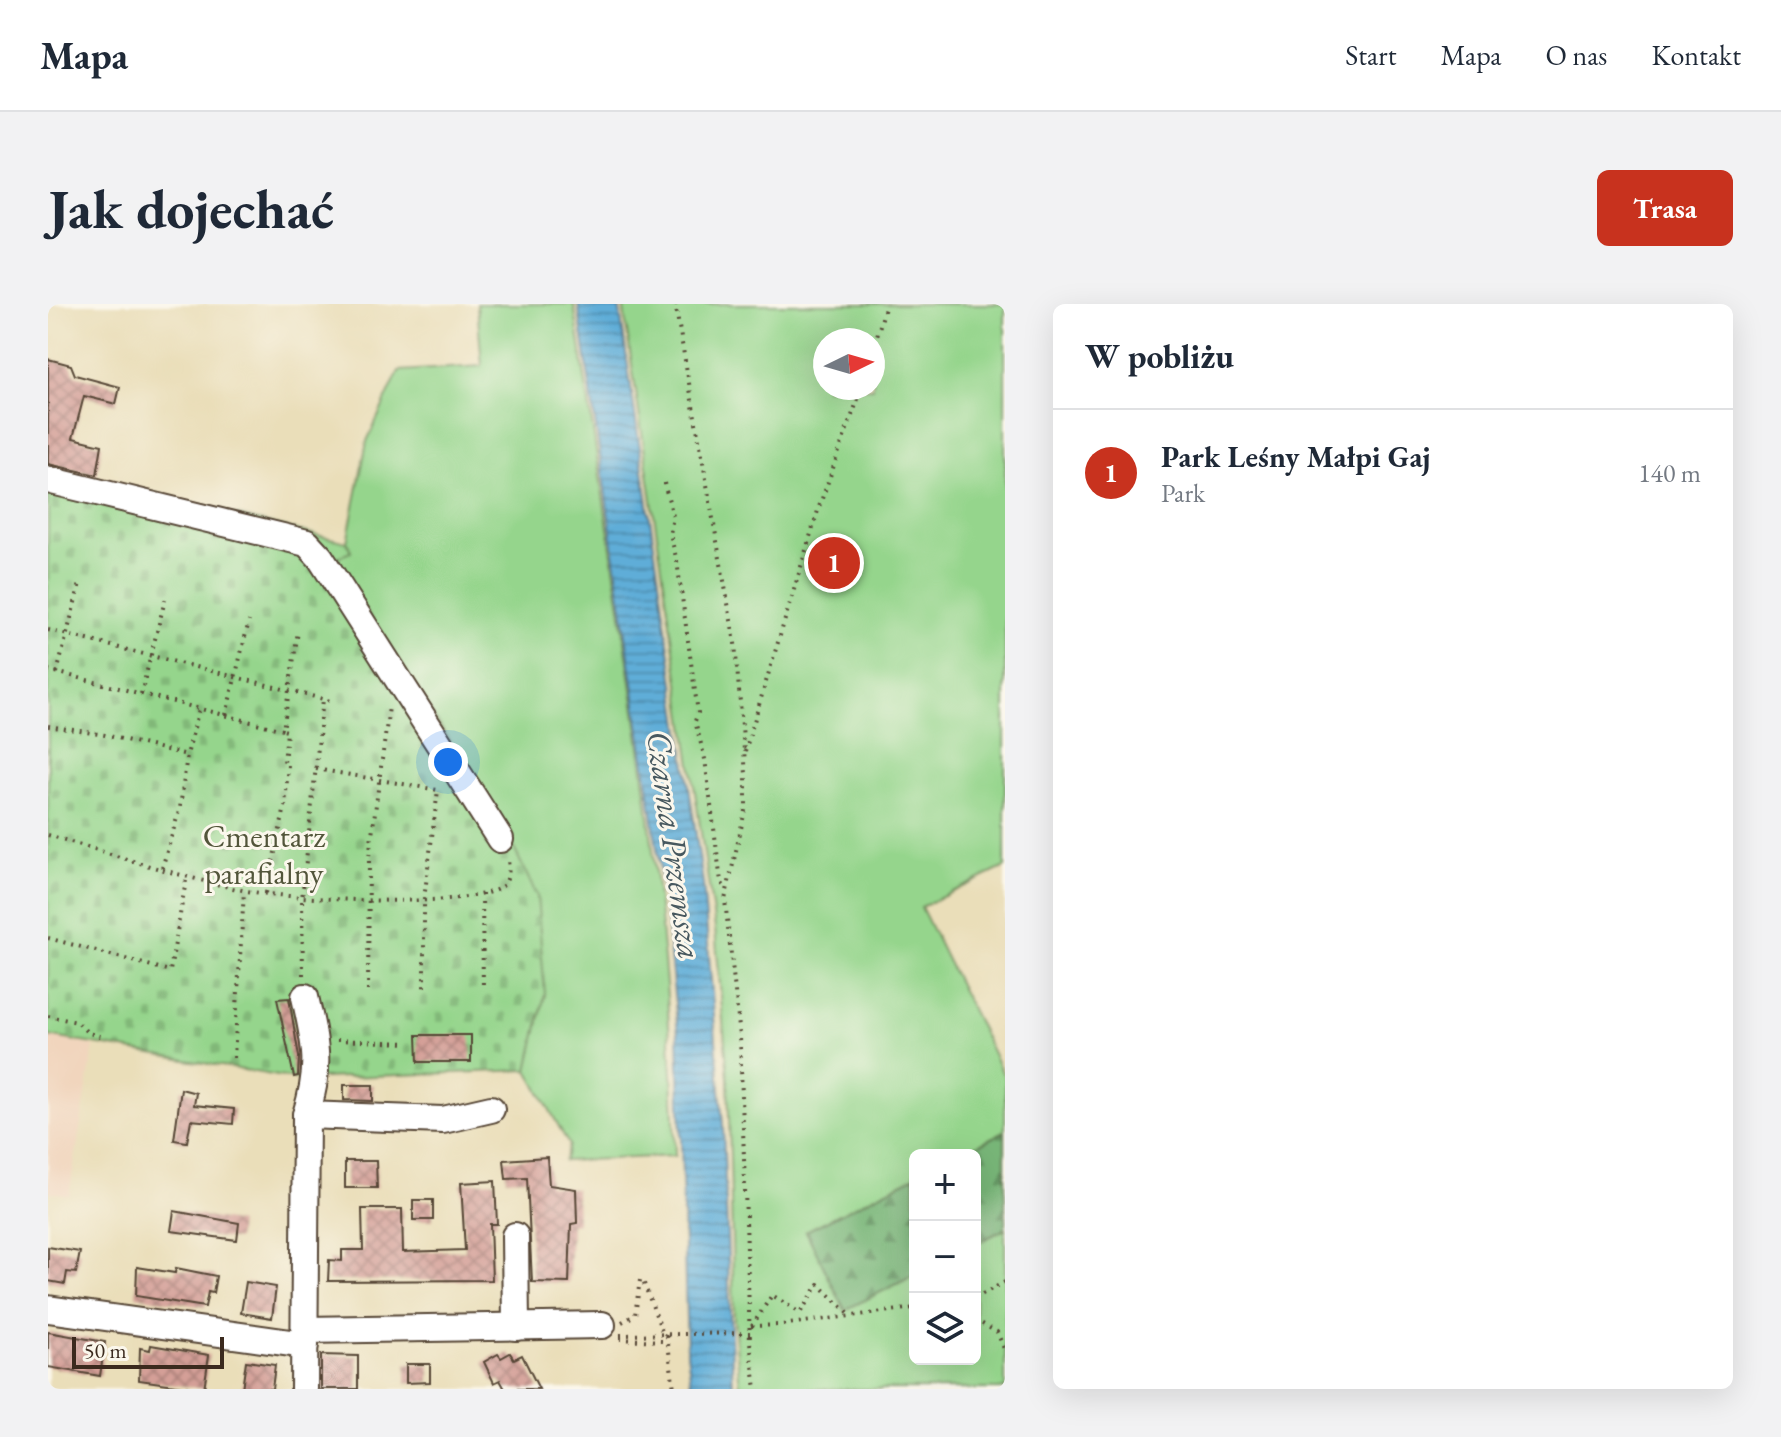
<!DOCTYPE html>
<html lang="pl">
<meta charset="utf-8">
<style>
body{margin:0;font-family:"EB Garamond",serif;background:#f2f2f3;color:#1f2937}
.controls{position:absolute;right:24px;bottom:24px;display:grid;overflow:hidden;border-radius:12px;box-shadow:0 8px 32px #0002}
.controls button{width:72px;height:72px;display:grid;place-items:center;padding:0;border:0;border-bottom:2px solid #e0e1e3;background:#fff;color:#1f2937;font:40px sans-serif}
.compass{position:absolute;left:765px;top:24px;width:72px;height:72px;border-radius:50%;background:#fff;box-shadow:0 8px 32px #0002;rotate:85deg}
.scale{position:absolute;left:24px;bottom:20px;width:152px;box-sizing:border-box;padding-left:8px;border:4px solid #3b2a1e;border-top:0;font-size:22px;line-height:28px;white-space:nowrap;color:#3b2a1e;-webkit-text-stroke:6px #fbf7ec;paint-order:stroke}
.you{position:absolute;left:400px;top:458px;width:28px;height:28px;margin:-20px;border:6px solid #fff;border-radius:50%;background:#1a73e8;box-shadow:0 0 0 12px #1a73e833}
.badge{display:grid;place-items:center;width:52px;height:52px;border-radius:50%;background:#c8321e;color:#fff;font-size:26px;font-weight:700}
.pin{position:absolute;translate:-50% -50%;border:4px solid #fff;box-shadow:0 2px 8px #0006}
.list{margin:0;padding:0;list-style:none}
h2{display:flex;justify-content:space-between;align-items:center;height:104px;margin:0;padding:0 32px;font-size:34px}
h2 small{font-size:26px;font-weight:400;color:#747a83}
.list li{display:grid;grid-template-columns:52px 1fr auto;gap:24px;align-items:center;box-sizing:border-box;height:128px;padding:0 32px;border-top:2px solid #e0e1e3}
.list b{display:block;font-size:30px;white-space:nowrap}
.list p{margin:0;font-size:26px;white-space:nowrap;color:#747a83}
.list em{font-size:26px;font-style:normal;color:#747a83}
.icon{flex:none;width:44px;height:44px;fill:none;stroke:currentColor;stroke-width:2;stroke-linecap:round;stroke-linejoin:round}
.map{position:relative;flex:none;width:957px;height:1085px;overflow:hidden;border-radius:12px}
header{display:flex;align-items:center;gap:48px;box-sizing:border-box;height:112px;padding:0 40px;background:#fff;border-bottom:2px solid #e0e1e3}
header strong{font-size:38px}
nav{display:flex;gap:44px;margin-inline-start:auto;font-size:28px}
.intro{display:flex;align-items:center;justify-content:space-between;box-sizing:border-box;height:192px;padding:0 48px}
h1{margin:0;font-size:56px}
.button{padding:20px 36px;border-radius:12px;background:#c8321e;color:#fff;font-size:28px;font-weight:700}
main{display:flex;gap:48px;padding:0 48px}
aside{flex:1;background:#fff;border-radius:12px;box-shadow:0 8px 32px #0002}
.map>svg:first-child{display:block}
.built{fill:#f1d5bd}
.green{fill:#95d58c;stroke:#688055;stroke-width:2;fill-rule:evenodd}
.forest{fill:url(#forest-firs);stroke:#5a704b;stroke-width:2}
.cemetery{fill:url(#cemetery-stones);stroke:#688055;stroke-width:2}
.water{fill:url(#water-rules);stroke:#4c6c7b;stroke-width:2}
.building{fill:url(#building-cross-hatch)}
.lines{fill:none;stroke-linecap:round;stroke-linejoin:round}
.minor-casing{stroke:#554535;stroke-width:30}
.path{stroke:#554535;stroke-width:4;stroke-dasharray:2 6;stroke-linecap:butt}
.minor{stroke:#fff;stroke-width:26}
.labels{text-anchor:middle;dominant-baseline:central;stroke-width:6;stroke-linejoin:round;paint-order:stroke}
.park-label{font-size:32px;fill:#52553a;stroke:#fbf7ec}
.water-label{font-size:34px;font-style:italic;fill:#47585f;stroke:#fbf7ec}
</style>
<header>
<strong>Mapa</strong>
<nav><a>Start</a><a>Mapa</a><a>O nas</a><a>Kontakt</a></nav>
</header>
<div class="intro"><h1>Jak dojechać</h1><a class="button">Trasa</a></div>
<main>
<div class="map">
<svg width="957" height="1085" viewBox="0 0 957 1085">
<defs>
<pattern id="forest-firs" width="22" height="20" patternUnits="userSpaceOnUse" patternTransform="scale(2)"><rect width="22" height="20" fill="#78b678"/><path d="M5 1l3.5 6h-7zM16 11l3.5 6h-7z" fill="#649462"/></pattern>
<pattern id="cemetery-stones" width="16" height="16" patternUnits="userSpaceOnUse" patternTransform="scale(2)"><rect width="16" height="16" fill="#95d58c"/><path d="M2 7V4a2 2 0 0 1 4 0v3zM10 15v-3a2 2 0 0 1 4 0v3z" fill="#81b778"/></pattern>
<pattern id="water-rules" width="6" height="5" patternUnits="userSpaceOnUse" patternTransform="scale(2)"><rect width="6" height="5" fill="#5eadd8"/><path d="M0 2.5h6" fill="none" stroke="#4f8daf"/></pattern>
<pattern id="building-cross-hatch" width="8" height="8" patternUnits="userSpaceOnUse" patternTransform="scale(2)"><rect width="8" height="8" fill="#d49f97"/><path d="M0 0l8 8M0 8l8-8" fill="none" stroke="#ad827b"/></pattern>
</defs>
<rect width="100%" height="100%" fill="#fbf7ec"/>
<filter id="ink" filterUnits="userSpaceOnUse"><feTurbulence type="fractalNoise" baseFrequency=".0125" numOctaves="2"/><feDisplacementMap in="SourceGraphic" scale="16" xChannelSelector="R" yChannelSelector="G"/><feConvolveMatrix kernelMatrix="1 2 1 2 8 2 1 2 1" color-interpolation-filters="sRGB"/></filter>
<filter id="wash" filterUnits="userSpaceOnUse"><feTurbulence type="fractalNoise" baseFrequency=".006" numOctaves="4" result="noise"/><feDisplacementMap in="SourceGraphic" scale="32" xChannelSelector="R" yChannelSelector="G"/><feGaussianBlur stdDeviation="1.8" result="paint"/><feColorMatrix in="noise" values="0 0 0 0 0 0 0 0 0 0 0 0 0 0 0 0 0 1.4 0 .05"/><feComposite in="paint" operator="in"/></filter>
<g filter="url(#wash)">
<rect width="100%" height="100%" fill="#eadeb9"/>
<polygon class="built" points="0,732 46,742 21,891 0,887"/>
<g class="green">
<path d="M429 0H526C567 283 621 566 627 852L516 857 521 841 480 766 497 690 283 256 303 247 299 238 319 137 351 67 434 62Z"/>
<path d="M575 0H957V563L873 603 957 774V827L910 851H867V872L758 927 797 1006 867 971V1055H927V940L957 925V1085H692L686 1016 680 774 667 624ZM777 36H825V84H777Z"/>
</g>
<g class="forest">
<polygon points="957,827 957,925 927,940 927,851 910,851"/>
<polygon points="867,872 867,971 797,1006 758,927"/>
</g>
<polygon class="cemetery" points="0,167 299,238 303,248 284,255 451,513 489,592 497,690 480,766 247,775 0,732"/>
<polygon class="water" points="530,0 571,0 655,579 675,821 685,1085 644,1085 639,1049 630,729 616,593"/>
<g id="blocks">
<g class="building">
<polygon points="0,55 23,61 27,71 72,83 68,100 36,92 25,134 54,141 49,171 0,160"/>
<polygon points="241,694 251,753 250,772 246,773 229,695"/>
<polygon points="369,731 423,731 423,758 370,758"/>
<polygon points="296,781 325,781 325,797 296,796"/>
<polygon points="133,785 148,789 146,801 186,805 185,820 143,816 139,838 126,836"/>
<polygon points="499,853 501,881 528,885 529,919 523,920 521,979 484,978 479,874 458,875 456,856"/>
<polygon points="297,857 328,857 329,884 297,884"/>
<polygon points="447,877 449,920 442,920 444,976 280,977 281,956 294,957 294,946 315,946 314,905 354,905 355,948 417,946 413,879"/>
<rect x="365" y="896" width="20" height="20"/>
<polygon points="126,907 191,919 189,936 123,927"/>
<polygon points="0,943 32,948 28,969 19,968 17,980 0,977"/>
<polygon points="89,963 127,969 128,964 168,972 165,989 160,988 157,1003 88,992"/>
<polygon points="198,978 228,983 224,1014 193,1009"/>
<polygon points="0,1028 57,1038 52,1072 0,1063"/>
<polygon points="103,1041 161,1051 156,1085 91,1076 92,1044 102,1046"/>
<polygon points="462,1049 466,1055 474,1051 491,1085 457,1085 452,1076 446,1079 436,1058 450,1050 453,1054"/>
<polygon points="273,1051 310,1052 310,1085 273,1085"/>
<polygon points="198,1057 227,1061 224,1085 194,1085"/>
<polygon points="358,1060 382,1060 382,1078 358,1079"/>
</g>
</g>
</g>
<g filter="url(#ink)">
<use href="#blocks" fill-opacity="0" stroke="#554535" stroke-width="2"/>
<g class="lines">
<defs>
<g id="minor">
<polyline points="0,176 259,239 272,253 452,535"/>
<polyline points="258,811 395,816 443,805"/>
<polyline points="467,932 468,1023"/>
<polyline points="0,1005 257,1041"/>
<polyline points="257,1026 554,1021"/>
<path d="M256 1085 258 811C273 762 268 742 257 693"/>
</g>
</defs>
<use href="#minor" class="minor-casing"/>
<g class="path">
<polyline points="627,0 687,339 698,470 698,502 677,596 692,733 702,1038 708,1085"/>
<polyline points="825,46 838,0"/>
<polyline points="616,179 625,212 622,230 629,257 650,409 647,417 657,455 673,578 678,585"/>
<polyline points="0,326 287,398"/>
<polyline points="0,366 235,426 250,327"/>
<polyline points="9,369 32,279"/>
<polyline points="93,390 117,296"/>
<polyline points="178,411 201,317"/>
<polyline points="0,422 57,431 139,451"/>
<polyline points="697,447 772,200 814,84"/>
<polyline points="268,465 390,486 376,595 376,688"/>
<path d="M0 531C64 550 128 572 194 586 235 595 422 606 453 583 462 576 461 565 460 555"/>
<polyline points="114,564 132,504 139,451 151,405"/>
<polyline points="218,589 237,503 240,461 236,459 239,427 235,426"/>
<polyline points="434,590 435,686"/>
<polyline points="0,634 122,667 139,571"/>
<polyline points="255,671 254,595 275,395"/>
<polyline points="320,687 321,553 341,403"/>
<polyline points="0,712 29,718 40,729 57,733"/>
<polyline points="289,736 358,739"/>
<polyline points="186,754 196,587"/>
<polyline points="927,994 957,978"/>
<polyline points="927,1016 949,1028 957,1047"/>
<polyline points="574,1018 587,1011 592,976 595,977 615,1030"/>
<polyline points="703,1022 732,1021 867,1004"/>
<polyline points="704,1022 724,991 752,1009 771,980 804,1013"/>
<polyline points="572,1031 702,1029"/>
<polyline points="619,1032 626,1085"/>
<polyline points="572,1035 614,1037 618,1030"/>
</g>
<use href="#minor" class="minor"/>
</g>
</g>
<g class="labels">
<g class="park-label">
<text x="216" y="532">Cmentarz<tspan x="216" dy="37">parafialny</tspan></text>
</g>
<g class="water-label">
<text transform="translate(627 541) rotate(82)">Czarna Przemsza</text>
</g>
</g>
</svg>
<div class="controls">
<button>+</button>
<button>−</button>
<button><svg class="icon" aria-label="layers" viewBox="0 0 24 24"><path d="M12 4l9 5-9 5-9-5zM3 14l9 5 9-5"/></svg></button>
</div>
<svg class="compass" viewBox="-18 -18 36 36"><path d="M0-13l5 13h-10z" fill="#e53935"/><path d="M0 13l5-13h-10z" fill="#747a83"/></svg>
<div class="scale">50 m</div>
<div class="you"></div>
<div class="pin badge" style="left:786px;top:259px">1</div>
</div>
<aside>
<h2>W pobliżu<small></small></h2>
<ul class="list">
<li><span class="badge">1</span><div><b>Park Leśny Małpi Gaj</b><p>Park</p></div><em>140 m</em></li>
</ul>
</aside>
</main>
